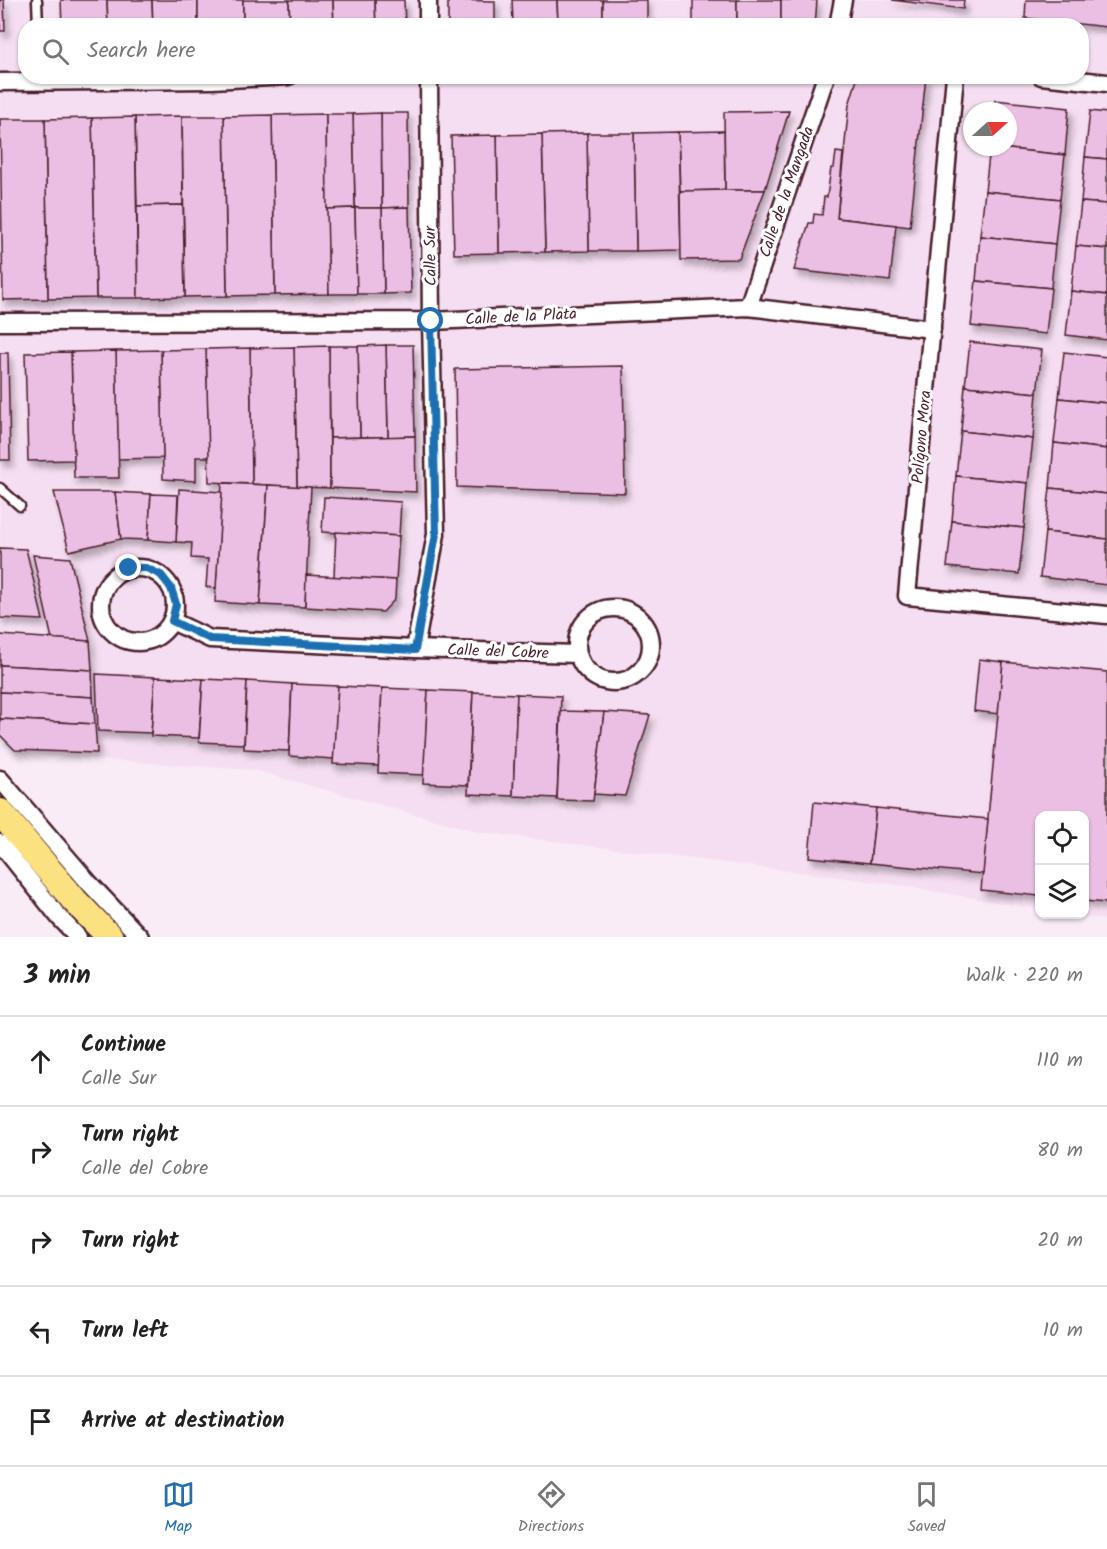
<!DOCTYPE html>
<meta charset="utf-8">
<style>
body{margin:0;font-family:Kalam,sans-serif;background:#f6f6f6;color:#222}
.controls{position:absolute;right:18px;bottom:18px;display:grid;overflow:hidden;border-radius:12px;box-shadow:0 2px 4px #0004}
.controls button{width:54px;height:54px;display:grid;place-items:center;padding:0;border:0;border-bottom:2px solid #e0e0e0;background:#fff;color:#222;font:30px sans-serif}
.compass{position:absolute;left:963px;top:102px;width:54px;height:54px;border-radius:50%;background:#fff;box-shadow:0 2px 4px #0004;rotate:69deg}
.stop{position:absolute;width:18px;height:18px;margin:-14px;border:4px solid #1f6fb2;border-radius:50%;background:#fff}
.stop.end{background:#1f6fb2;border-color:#fff;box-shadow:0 2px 6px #0008}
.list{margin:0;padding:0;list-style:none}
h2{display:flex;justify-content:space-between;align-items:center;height:78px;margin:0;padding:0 24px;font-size:26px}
h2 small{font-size:20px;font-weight:400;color:#767676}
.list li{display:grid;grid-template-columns:39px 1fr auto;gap:18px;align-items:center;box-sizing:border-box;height:90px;padding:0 24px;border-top:2px solid #e0e0e0}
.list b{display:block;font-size:22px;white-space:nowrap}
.list p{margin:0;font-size:20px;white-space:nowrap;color:#767676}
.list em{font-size:20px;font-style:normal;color:#767676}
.icon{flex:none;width:33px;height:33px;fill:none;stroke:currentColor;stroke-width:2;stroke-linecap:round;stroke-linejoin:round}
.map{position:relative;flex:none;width:1107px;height:937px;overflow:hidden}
.search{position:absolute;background:#fff;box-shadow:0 2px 4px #0004;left:18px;right:18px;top:18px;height:66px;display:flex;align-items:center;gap:15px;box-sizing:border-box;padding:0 21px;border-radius:24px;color:#767676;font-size:22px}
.sheet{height:528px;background:#fff}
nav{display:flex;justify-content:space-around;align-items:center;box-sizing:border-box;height:84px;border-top:2px solid #e0e0e0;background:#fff;font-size:16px;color:#767676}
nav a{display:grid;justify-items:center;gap:3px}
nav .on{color:#1f6fb2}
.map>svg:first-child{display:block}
.built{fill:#f5def1;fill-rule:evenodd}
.building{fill:#ebbee3;stroke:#4a1f2b;stroke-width:1.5;filter:url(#shadow)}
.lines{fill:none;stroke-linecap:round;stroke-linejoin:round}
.service-casing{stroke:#4a1f2b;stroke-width:13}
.minor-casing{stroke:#4a1f2b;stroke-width:21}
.primary-casing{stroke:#4a1f2b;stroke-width:30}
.service{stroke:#fff;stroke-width:8}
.minor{stroke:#fff;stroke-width:16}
.primary{stroke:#fbe180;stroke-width:26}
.route{stroke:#1f6fb2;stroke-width:8}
.labels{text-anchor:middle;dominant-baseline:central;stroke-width:6;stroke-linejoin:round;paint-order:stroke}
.street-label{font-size:16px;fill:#4a1f2b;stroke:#fff}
</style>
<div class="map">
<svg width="1107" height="937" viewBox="0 0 1107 937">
<defs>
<filter id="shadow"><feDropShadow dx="3.5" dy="6" stdDeviation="3" flood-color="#0004"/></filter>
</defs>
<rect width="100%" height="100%" fill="#f9ecf7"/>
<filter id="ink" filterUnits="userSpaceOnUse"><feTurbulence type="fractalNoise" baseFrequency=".0167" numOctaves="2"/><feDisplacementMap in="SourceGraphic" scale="12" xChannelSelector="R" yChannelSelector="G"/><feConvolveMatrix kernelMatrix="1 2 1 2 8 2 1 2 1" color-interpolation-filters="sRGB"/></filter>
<g filter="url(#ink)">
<path class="built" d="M0 0H1107V920L1073 915H1084V816H1040L1039 909 885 883 479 832 253 770 17 754 0 737ZM26 26H1082V76H26ZM972 111H1008V147H972Z"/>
<g class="building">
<polygon points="0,0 4,0 5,31 0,31"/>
<polygon points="61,0 107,0 108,26 62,26"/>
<polygon points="107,0 152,0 153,26 108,26"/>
<polygon points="152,0 198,0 198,26 153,26"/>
<rect x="198" y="0" width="45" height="26"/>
<polygon points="243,0 289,0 290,26 243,26"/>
<polygon points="289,0 333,0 334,26 290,26"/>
<polygon points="333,0 375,0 376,26 334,26"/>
<polygon points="375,0 404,0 405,26 376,26"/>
<polygon points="448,0 495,1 495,26 448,26"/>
<polygon points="512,0 557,0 558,22 513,23"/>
<polygon points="557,0 603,0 603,22 558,22"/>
<polygon points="603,0 647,0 647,21 603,22"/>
<polygon points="693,0 737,0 737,21 693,22"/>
<rect x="737" y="0" width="44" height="21"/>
<polygon points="781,0 817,0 815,26 781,26"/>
<polygon points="892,0 964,0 963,9"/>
<polygon points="1026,0 1107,0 1107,27 1025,18"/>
<polygon points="858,76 926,76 910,227 837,218 849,105"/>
<polygon points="995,100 1069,108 1065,155 991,147 1008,147 1008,111 993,111"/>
<polygon points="789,111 765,190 725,190 724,112"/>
<polygon points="1090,111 1107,113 1107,159 1085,157"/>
<polygon points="381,113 408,113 409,207 382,208"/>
<polygon points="381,113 382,208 355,208 353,114"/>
<polygon points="326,114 329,294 275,295 272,115"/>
<polygon points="326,114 353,114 355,208 327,209"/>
<polygon points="272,115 275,295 227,296 224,116"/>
<polygon points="182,116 183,205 137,206 135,117"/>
<polygon points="182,116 224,116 227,296 185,297"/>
<polygon points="135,117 138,298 96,298 92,118"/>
<polygon points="92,118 96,298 48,299 45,119"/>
<polygon points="0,119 45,119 48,299 3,300"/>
<polygon points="724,131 725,190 680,191 678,132"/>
<polygon points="678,132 681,250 636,251 634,133"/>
<polygon points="587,133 634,133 636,251 589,251"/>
<polygon points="587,133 589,251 545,252 542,134"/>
<polygon points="542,134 545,252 499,253 497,135"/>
<polygon points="497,135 499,253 454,254 451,136"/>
<polygon points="990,147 1065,155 1060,199 985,191"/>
<polygon points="836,152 843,153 837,218 896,225 890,281 794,270 809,223 813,223 814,214 822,215 824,197 827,197 831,168 834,168"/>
<polygon points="1085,157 1107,159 1107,204 1081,202"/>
<polygon points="725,190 765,190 739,259 681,260 680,191"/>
<polygon points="985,191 1060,199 1055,244 980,236"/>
<polygon points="1081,202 1107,204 1107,249 1076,246"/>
<polygon points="183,205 185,297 138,298 137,206"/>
<polygon points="409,207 411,293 384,294 382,208"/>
<polygon points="355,208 357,294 329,294 327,209"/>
<polygon points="355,208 382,208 384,294 357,294"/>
<polygon points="980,236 1055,244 1051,288 976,281"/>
<polygon points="1076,246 1107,249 1107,295 1071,291"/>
<polygon points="976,281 1051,288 1046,334 971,326"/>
<polygon points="1071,291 1107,295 1107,340 1066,335"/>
<polygon points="970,342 1042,350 1037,393 965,386"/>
<polygon points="386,345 413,345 415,436 388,437"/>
<polygon points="386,345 388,437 360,437 358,346"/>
<polygon points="329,346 358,346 360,437 330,438"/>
<polygon points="329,346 330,488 297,487 294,347"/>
<polygon points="294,347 297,487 252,484 250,348"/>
<polygon points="250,348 252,484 209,482 206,349"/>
<polygon points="206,349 209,457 196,457 196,481 163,479 161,350"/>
<polygon points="161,350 163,458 118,459 116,351"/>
<polygon points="116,351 119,478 74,478 71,352"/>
<polygon points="71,352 74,460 28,461 25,353"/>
<polygon points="1064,352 1107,357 1107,403 1059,398"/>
<polygon points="0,353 8,353 10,460 0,460"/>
<polygon points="623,366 625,493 457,487 455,369"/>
<polygon points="965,386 1037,393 1033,439 961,431"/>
<polygon points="1059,398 1107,403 1107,449 1054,443"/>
<polygon points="961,431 1033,439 1028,483 956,476"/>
<polygon points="415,436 416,492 330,488 330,438"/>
<polygon points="1054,443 1107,449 1107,494 1050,488"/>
<polygon points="956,476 1028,483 1024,528 952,521"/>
<polygon points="222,483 268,485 260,605 215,602"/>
<polygon points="268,485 311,487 305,607 260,605"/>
<polygon points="1050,488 1107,494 1107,539 1045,532"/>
<polygon points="179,489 222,492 216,588 206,587 208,559 191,558 192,543 176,542"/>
<polygon points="54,492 115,492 121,539 69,551"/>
<polygon points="115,492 151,494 148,540 121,539"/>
<polygon points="151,494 178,495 176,542 148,540"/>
<polygon points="324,497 401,502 399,536 322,532"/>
<polygon points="952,521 1024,528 1019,574 947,567"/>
<polygon points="336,532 399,536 396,580 334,577"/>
<polygon points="1045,532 1107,539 1107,585 1040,577"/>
<polygon points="0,548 26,549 43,620 0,618"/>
<polygon points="33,555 70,558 90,641 52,639"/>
<polygon points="306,575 396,580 395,599 383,612 305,607"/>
<polygon points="0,635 90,641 92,670 0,665"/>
<polygon points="979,659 1003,662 999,714 974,711"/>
<polygon points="1003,662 1107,672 1107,903 1084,901 1084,816 1040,816 1040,896 981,890"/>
<polygon points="0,665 92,670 93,697 0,692"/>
<polygon points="96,674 155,677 151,733 98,731"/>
<polygon points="155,677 203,679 199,738 151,736"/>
<polygon points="203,679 247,681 244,744 199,742"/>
<polygon points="247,681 292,684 289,751 244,749"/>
<polygon points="292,684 338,686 334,759 289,756"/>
<polygon points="338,686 382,688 379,766 333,764"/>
<polygon points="382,688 428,690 424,775 378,773"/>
<polygon points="428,690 473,692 468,785 423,783"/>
<polygon points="0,692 93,697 95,724 0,719"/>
<polygon points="473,692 517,694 513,796 468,794"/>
<polygon points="517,694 561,696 557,798 513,796"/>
<polygon points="561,711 604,712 593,801 557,800"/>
<polygon points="604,712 650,715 625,796 594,794"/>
<polygon points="0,719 95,724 97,753 15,750 0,735"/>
<polygon points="814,802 876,808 870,863 809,857"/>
<polygon points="876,808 988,819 983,874 870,863"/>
</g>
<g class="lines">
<defs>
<g id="service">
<polyline points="37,0 38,26"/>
<polyline points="0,488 20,506"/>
</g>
<g id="minor">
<polyline points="428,0 428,26"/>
<polyline points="838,26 843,0"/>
<polyline points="955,76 907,596 1107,615"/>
<polyline points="1041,76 1107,83"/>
<polyline points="0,82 212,80 289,76"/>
<polyline points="748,307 826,76"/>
<polyline points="0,322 431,321 748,307 932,329"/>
<circle cx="138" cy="605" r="37"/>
<circle cx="614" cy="645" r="37"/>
<polyline points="172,621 210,639 415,649 577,654"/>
<polyline points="415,649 436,534 431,321 429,76"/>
<polyline points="0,779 89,883 140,937"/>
<polyline points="0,843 59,917 78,937"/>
</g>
<polyline id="primary" points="0,812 75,901 110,937"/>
</defs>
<use href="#service" class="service-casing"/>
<use href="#minor" class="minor-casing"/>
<use href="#primary" class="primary-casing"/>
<use href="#service" class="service"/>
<use href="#minor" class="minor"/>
<use href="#primary" class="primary"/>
</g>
</g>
<g class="lines" filter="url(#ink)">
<polyline class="route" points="129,568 146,568 161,575 171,588 176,604 172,621 210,639 415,650 436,534 431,321"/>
</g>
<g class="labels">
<g class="street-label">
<text transform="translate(787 192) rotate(-71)">Calle de la Mangada</text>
<text transform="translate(431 256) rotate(-91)">Calle Sur</text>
<text transform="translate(521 317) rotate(-3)">Calle de la Plata</text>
<text transform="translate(922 437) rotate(-85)">Polígono Mora</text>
<text transform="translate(498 652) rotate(2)">Calle del Cobre</text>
</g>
</g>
</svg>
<div class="controls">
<button><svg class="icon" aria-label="locate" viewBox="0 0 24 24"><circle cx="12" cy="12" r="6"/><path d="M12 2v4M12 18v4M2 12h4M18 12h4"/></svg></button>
<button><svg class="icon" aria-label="layers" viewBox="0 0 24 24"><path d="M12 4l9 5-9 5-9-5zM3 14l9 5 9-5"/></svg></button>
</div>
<svg class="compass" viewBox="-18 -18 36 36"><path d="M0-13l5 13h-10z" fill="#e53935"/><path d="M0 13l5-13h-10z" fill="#767676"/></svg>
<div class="stop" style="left:431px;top:321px"></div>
<div class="stop end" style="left:129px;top:568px"></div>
<div class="search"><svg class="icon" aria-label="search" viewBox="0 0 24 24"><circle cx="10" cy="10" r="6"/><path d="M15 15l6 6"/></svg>Search here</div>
</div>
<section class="sheet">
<h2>3 min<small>Walk · 220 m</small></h2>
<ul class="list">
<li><svg class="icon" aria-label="ahead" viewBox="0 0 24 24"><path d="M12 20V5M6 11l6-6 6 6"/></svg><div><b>Continue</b><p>Calle Sur</p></div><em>110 m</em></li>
<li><svg class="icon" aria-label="right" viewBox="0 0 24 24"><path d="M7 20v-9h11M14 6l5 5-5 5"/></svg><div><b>Turn right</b><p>Calle del Cobre</p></div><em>80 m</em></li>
<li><svg class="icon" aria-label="right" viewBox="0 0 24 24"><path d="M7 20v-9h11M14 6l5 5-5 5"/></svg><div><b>Turn right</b></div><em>20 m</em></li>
<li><svg class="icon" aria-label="left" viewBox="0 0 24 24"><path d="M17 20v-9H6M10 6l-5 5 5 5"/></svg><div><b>Turn left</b></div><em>10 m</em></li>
<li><svg class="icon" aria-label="arrive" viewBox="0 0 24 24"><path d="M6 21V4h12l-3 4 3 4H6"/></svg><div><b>Arrive at destination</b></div></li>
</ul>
</section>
<nav>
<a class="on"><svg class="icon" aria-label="map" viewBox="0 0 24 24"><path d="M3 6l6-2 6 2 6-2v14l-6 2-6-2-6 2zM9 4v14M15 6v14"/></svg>Map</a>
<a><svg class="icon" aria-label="directions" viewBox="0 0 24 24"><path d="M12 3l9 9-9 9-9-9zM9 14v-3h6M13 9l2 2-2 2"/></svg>Directions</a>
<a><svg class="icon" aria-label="saved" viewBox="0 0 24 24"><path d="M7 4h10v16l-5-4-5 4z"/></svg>Saved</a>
</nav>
